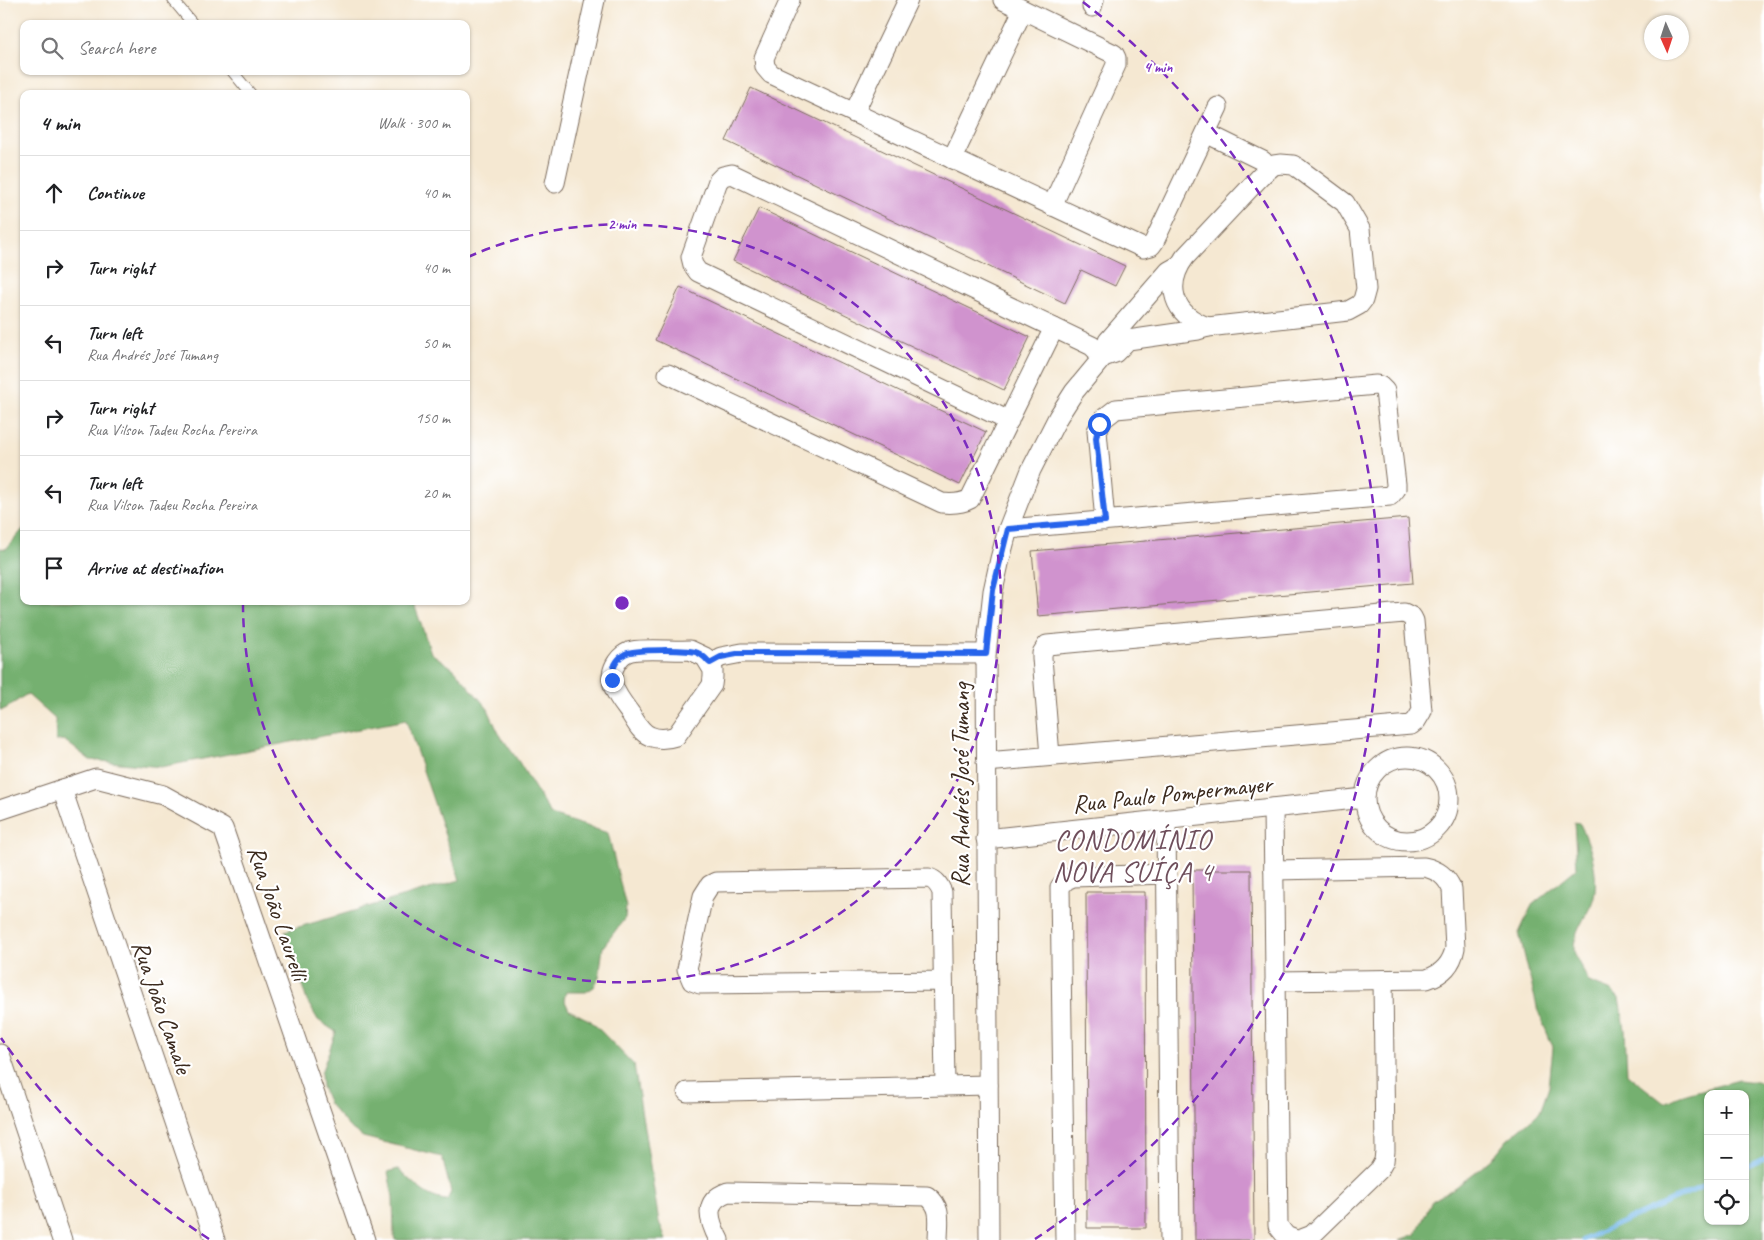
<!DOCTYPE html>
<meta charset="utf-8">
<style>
body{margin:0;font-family:Caveat,sans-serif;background:#f6f6f6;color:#202124}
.controls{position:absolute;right:15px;bottom:15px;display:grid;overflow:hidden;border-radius:10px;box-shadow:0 1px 4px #0004}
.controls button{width:45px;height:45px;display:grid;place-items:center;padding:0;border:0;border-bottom:1px solid #e0e0e0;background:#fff;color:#202124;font:25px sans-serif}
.compass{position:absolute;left:1644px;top:15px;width:45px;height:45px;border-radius:50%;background:#fff;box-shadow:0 1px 4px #0004;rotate:177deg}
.stop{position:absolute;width:15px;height:15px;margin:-11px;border:4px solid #2563eb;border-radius:50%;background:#fff}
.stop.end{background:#2563eb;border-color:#fff;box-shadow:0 1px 5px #0008}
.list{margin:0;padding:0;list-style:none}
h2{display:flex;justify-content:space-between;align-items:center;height:65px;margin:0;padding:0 20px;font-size:21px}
h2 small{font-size:16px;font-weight:400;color:#757577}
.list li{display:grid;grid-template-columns:32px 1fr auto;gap:15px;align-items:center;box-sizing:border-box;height:75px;padding:0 20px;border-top:1px solid #e0e0e0}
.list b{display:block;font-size:19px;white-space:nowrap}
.list p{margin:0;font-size:16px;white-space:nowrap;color:#757577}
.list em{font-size:16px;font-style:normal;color:#757577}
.icon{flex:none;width:28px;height:28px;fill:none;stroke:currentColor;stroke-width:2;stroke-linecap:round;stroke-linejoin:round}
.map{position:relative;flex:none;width:1764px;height:1240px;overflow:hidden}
.search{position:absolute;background:#fff;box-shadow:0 1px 4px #0004;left:20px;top:20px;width:450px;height:55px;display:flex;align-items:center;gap:12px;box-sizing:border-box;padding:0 18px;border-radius:10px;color:#757577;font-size:19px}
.panel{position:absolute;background:#fff;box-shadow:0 1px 4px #0004;left:20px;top:90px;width:450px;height:515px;border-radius:10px}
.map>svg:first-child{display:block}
.forest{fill:#74b06f;stroke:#586d46;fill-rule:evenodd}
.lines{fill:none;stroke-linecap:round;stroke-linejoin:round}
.stream{stroke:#73b7e9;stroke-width:5}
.building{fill:#d093ce}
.service-casing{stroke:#7c6c5d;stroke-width:12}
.minor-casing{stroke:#7c6c5d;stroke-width:21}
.service{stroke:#fff;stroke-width:10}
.minor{stroke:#fff;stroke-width:19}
.route{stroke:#2563eb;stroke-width:6}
.ring{fill:none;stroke:#7b2cbf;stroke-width:2.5;stroke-dasharray:9 6}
.labels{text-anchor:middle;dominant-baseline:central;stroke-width:4.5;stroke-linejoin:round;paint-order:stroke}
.street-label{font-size:25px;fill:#3b2a1e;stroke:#fff}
.quarter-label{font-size:28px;letter-spacing:1px;fill:#6f4f5c;stroke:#fff}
.centre{fill:#7b2cbf;stroke:#fff;stroke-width:2.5}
.ring-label{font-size:15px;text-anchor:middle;font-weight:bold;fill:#7b2cbf;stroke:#fff;stroke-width:4.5;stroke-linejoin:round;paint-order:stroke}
</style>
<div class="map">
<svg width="1764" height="1240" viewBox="0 0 1764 1240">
<rect width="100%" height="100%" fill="#fff"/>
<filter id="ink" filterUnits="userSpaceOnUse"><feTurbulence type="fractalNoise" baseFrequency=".02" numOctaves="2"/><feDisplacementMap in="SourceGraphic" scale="10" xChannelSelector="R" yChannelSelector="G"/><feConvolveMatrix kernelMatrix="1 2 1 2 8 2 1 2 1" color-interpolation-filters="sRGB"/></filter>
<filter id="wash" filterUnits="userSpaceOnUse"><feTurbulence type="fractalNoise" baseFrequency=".0096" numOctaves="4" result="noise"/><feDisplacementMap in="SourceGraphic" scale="20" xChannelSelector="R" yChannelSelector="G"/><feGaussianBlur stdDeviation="1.12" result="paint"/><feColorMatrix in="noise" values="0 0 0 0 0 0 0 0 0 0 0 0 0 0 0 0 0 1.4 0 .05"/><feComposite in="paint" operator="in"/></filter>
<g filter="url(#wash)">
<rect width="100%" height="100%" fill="#f5e8d2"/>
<g class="forest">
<path d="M24 528V601H413L431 653 454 669 488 709 498 732 519 762 551 815 608 833 626 907 625 918 603 947 599 977 594 987 586 992H566L564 999 569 1010 591 1021 634 1065 659 1222 666 1240H395L394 1236 393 1197 388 1172 398 1169C413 1182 426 1199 447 1200L451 1192 442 1157 363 1137 349 1127 329 1104 322 1087 321 1073 336 1032 318 1020 307 1001 285 931 460 880 406 720 161 767 90 760 64 740 56 741 55 719 27 694 5 709 0 710V548L6 549Z"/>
<path d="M1574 823 1580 824C1591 845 1601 880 1592 903 1586 917 1573 933 1574 950 1575 958 1585 974 1589 982L1612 991 1619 998 1625 1029 1627 1074 1664 1103 1679 1096 1739 1080 1764 1083V1240H1399L1416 1234 1432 1201 1456 1187 1491 1160 1507 1140 1540 1112 1549 1087 1553 1047 1538 1011 1519 933 1532 905 1577 868ZM1708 1094H1745V1221H1708Z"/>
</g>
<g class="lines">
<g class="stream">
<polyline points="1745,1168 1764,1159"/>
<polyline points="1583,1240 1708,1184"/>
</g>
</g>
<g id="blocks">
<g class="building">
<polygon points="751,88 1125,266 1115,286 1081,270 1065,303 726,141"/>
<polygon points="759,208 1030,337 1004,390 733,261"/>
<polygon points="680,287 986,432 960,485 655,340"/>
<polygon points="1408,518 1413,583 1038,616 1032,551"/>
<polygon points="1192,870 1251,870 1254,1240 1195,1240"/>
<polygon points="1086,892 1145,892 1146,1228 1087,1228"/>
</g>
</g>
</g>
<g filter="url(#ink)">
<use href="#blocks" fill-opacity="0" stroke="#7c6c5d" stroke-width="1"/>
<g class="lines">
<defs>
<g id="service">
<polyline points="173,0 193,24"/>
<polyline points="232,71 251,94"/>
</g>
<g id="minor">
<polyline points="790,0 764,58 765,67 771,74 1143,248 1151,246 1154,242 1218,107"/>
<polyline points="1003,0 1114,54 1116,58 1116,65 1052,206"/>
<polyline points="1092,7 1094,0"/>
<polyline points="854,113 908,0"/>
<polyline points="1206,133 1263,161 1268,169"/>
<polyline points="952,159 1023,10"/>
<path d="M1281 164 1293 165 1298 168 1345 203 1360 229 1366 289 1363 300 1359 305 1348 311 1208 327C1173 315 1164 286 1185 257L1263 174 1274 165Z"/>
<polyline points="555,183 595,0"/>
<polyline points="1103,357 1115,353 1128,340 1198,330 1208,327"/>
<path d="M668 374 942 503C952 504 961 504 970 499L1054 328"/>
<polyline points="1009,421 698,272 693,265 691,257 718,181 723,176 732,174 1092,346 1103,357"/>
<polyline points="1008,529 1390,496 1396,489 1396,484 1385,391 1380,386 1376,385 1116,409 1103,419 1097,431 1105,521"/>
<path d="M690 650 705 657 713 670V677L712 685 676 736C667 739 659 740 650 736 640 732 636 722 630 713 619 698 604 681 617 662 620 657 626 652 632 651 646 648 675 651 690 650Z"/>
<polyline points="710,663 721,657 742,653 986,654"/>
<circle cx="1407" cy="799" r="42"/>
<polyline points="986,762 1411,725 1416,721 1422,711 1414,621 1412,617 1404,613 1047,645 1042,653 1042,658 1050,756"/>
<polyline points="62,789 215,1240"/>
<polyline points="1273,808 1278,1226 1286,1236 1296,1240"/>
<polyline points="0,810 96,778 163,795 223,828 365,1240"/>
<polyline points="1166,820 1170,1240"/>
<polyline points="986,839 1364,798"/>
<path d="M1274 870 1424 867C1438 870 1446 876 1452 889L1455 948C1452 964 1443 974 1427 979L1275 981"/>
<path d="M943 981 700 984 692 981 687 969 703 896 710 885 716 882 929 878C936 880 939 885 942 892L945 1086"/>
<polyline points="0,1054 62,1240"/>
<polyline points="687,1092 988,1085"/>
<path d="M719 1240C709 1221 702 1201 728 1192L927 1196C943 1207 938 1223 938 1240"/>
<polyline points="989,1240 986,654 993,591 1000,559 1008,529 1031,470 1058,417 1074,392 1103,357 1108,341 1169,271 1178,266"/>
<polyline points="1065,1240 1060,887 1066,880 1073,877 1167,874"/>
<polyline points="1299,1240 1312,1235 1379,1170 1384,1161 1385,1151 1383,980"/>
</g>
</defs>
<use href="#service" class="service-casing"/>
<use href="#minor" class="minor-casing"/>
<use href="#service" class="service"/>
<use href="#minor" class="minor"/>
</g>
</g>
<g class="lines" filter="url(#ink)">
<path class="route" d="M612 680C612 669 616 659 625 654 634 649 689 649 698 653 703 655 706 659 710 663L721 657 742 653 986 654 993 590 1008 529 1105 521 1096 438 1099 424"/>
</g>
<g class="ring">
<path d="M468 257A379 379 0 1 1 243 603"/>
<path d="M209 1239A758 758 0 0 1 1 1038M1083 2A758 758 0 0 1 1035 1239"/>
</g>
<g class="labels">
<g class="street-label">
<text transform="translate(961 785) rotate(-90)">Rua Andrés José Tumang</text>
<text transform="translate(1172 794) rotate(-6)">Rua Paulo Pompermayer</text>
<text transform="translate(278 913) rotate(71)">Rua João Laurelli</text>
<text transform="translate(162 1007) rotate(71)">Rua João Camale</text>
</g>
<g class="quarter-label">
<text x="1133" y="839">CONDOMÍNIO<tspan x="1133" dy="32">NOVA SUÍÇA 4</tspan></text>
</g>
</g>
<circle cx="622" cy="603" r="8" class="centre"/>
<g class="ring-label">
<text x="1158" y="72">4 min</text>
<text x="622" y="229">2 min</text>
</g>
</svg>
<div class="controls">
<button>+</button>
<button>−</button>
<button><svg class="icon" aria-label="locate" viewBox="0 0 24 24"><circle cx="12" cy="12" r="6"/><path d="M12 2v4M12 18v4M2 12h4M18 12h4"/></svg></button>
</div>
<svg class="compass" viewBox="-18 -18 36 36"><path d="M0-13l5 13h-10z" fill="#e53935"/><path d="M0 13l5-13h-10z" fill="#757577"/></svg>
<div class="stop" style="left:1099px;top:424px"></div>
<div class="stop end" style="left:612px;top:680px"></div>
<div class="search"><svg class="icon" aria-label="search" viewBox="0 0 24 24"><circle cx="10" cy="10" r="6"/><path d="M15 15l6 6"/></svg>Search here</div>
<section class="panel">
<h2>4 min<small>Walk · 300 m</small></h2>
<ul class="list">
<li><svg class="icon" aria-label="ahead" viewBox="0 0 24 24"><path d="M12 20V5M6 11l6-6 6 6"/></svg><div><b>Continue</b></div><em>40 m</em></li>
<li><svg class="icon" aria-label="right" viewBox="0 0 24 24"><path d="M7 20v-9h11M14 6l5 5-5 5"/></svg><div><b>Turn right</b></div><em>40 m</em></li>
<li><svg class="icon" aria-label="left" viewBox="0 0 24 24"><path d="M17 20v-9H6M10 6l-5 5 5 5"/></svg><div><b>Turn left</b><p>Rua Andrés José Tumang</p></div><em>50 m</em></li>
<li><svg class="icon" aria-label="right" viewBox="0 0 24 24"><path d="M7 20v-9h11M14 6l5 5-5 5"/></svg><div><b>Turn right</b><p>Rua Vilson Tadeu Rocha Pereira</p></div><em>150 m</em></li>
<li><svg class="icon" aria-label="left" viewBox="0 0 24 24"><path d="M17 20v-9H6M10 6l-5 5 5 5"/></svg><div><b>Turn left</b><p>Rua Vilson Tadeu Rocha Pereira</p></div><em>20 m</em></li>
<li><svg class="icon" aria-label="arrive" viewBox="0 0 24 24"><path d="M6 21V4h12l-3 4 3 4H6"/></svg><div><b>Arrive at destination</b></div></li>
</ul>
</section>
</div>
